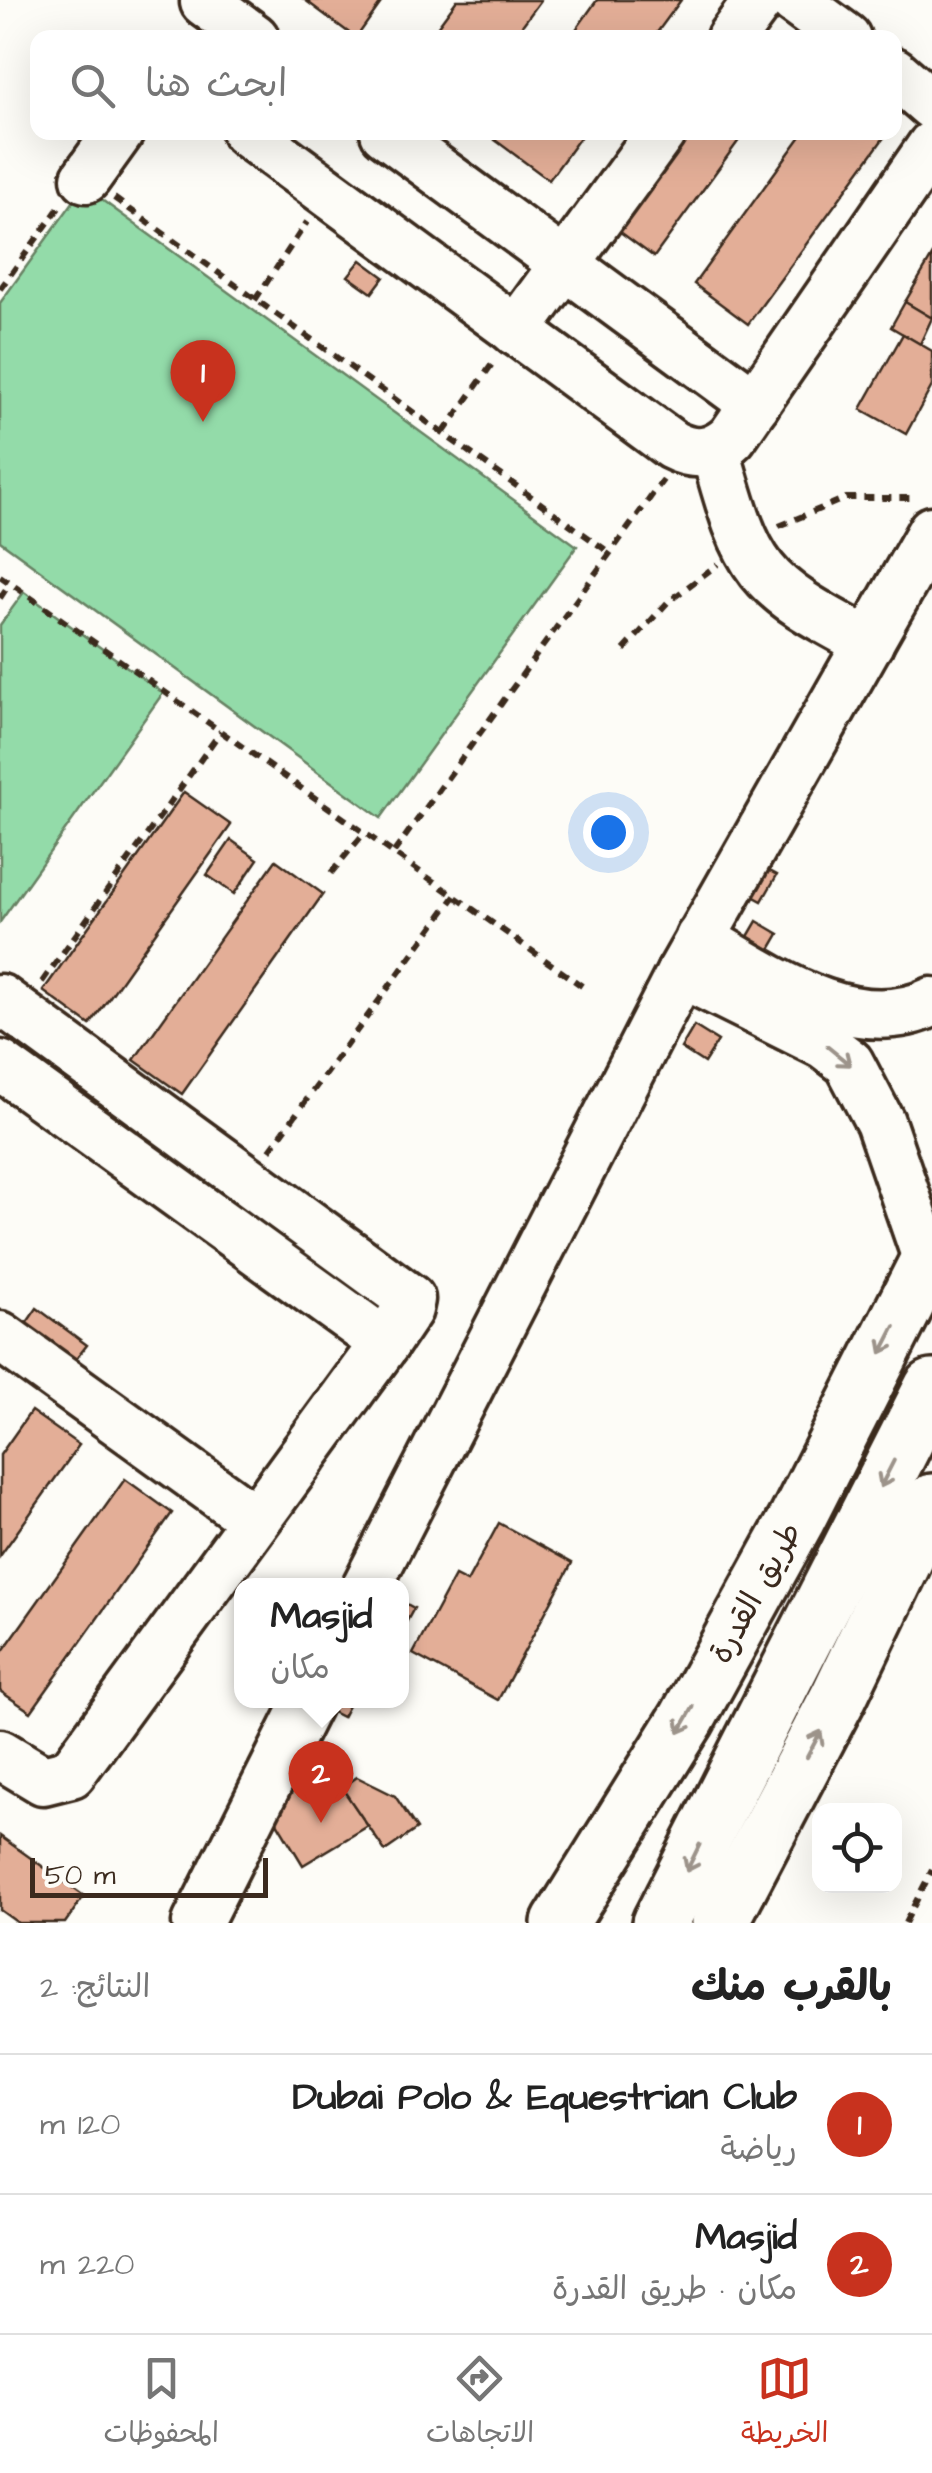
<!DOCTYPE html>
<html lang="ar">
<meta charset="utf-8">
<style>
body{margin:0;font-family:"Architects Daughter","Playpen Sans Arabic",sans-serif;background:#f2f2f2;color:#222;direction:rtl}
.controls{position:absolute;right:30px;bottom:30px;display:grid;overflow:hidden;border-radius:20px;box-shadow:0 10px 40px #0002}
.controls button{width:90px;height:90px;display:grid;place-items:center;padding:0;border:0;border-bottom:2px solid #e0e0e0;background:#fff;color:#222;font:50px sans-serif}
.scale{position:absolute;left:30px;bottom:25px;width:238px;box-sizing:border-box;padding-left:10px;border:5px solid #3b2a1e;border-top:0;font-size:28px;line-height:35px;white-space:nowrap;color:#3b2a1e;-webkit-text-stroke:8px #fdfcf7;paint-order:stroke}
.you{position:absolute;left:608px;top:832px;width:35px;height:35px;margin:-25px;border:8px solid #fff;border-radius:50%;background:#1a73e8;box-shadow:0 0 0 15px #1a73e833}
.badge{display:grid;place-items:center;width:65px;height:65px;border-radius:50%;background:#c8321e;color:#fff;font-size:32px;font-weight:700}
.pin{position:absolute;translate:-50% -82px;filter:drop-shadow(0 2px 5px #0008)}
.pin::after{content:'';position:absolute;top:52px;width:35px;height:30px;background:inherit;clip-path:polygon(0 0,100% 0,50% 100%)}
.popup{position:absolute;left:234px;top:1578px;width:175px;height:130px;box-sizing:border-box;display:grid;place-content:center;border-radius:20px;background:#fff;filter:drop-shadow(0 2px 8px #0005);font-size:32px;white-space:nowrap;color:#767676}
.popup b{font-size:38px;color:#222}
.popup::after{content:'';position:absolute;left:50%;top:100%;margin-left:-20px;border:20px solid transparent;border-top-color:#fff}
.list{margin:0;padding:0;list-style:none}
h2{display:flex;justify-content:space-between;align-items:center;height:130px;margin:0;padding:0 40px;font-size:42px}
h2 small{font-size:32px;font-weight:400;color:#767676}
.list li{display:grid;grid-template-columns:65px 1fr auto;gap:30px;align-items:center;box-sizing:border-box;height:140px;padding:0 40px;border-top:2px solid #e0e0e0}
.list b{display:block;font-size:38px;white-space:nowrap}
.list p{margin:0;font-size:32px;white-space:nowrap;color:#767676}
.list em{font-size:32px;font-style:normal;color:#767676}
.icon{flex:none;width:55px;height:55px;fill:none;stroke:currentColor;stroke-width:2;stroke-linecap:round;stroke-linejoin:round}
.map{position:relative;flex:none;width:932px;height:1923px;overflow:hidden;direction:ltr}
.search{position:absolute;background:#fff;box-shadow:0 10px 40px #0002;left:30px;right:30px;top:30px;height:110px;display:flex;align-items:center;gap:25px;box-sizing:border-box;padding:0 35px;border-radius:20px;color:#767676;font-size:38px}
.sheet{height:410px;background:#fff}
nav{display:flex;justify-content:space-around;align-items:center;box-sizing:border-box;height:140px;border-top:2px solid #e0e0e0;background:#fff;font-size:28px;color:#767676}
nav a{display:grid;justify-items:center;gap:5px}
nav .on{color:#c8321e}
.map>svg:first-child{display:block}
.green{fill:#93dba9;stroke:#678264;stroke-width:2.5}
.building{fill:#e3ae97;stroke:#3b2a1e;stroke-width:2.5}
.lines{fill:none;stroke-linecap:round;stroke-linejoin:round}
.minor-casing{stroke:#3b2a1e;stroke-width:55}
.major-casing{stroke:#3b2a1e;stroke-width:62}
.path{stroke:#3b2a1e;stroke-width:6;stroke-dasharray:10 8;stroke-linecap:butt}
.minor{stroke:#fdfcf7;stroke-width:48}
.major{stroke:#fdfcf7;stroke-width:55}
.oneway{stroke:#9c938a}
.labels{text-anchor:middle;dominant-baseline:central;stroke-width:10;stroke-linejoin:round;paint-order:stroke}
.street-label{font-size:32px;fill:#3b2a1e;stroke:#fdfcf7}
</style>
<div class="map">
<svg width="932" height="1923" viewBox="0 0 932 1923">
<rect width="100%" height="100%" fill="#fdfcf7"/>
<filter id="ink" filterUnits="userSpaceOnUse"><feTurbulence type="fractalNoise" baseFrequency=".01" numOctaves="2"/><feDisplacementMap in="SourceGraphic" scale="20" xChannelSelector="R" yChannelSelector="G"/><feConvolveMatrix kernelMatrix="1 2 1 2 8 2 1 2 1" color-interpolation-filters="sRGB"/></filter>
<g filter="url(#ink)">
<g class="green">
<polygon points="84,187 577,546 381,818 0,541 0,303"/>
<polygon points="24,592 163,693 0,922 0,625"/>
</g>
<g class="building">
<polygon points="305,0 383,0 356,38"/>
<polygon points="457,0 541,0 513,38 429,38"/>
<polygon points="597,0 681,0 653,38 570,38"/>
<polygon points="500,132 584,132 549,180 495,140"/>
<polygon points="664,132 745,132 654,257 600,217"/>
<polygon points="804,132 888,132 748,324 694,284"/>
<polygon points="932,256 932,318 905,302"/>
<polygon points="361,260 384,277 372,293 348,276"/>
<polygon points="905,302 932,318 920,344 891,327"/>
<polygon points="903,334 932,351 932,386 906,434 861,409"/>
<polygon points="184,792 231,825 90,1025 43,991"/>
<polygon points="231,840 258,859 234,894 207,875"/>
<polygon points="276,860 323,894 182,1094 134,1060"/>
<polygon points="755,863 777,875 762,901 740,889"/>
<polygon points="757,921 779,934 765,958 743,945"/>
<polygon points="694,1026 718,1041 704,1063 681,1048"/>
<polygon points="177,1157 208,1178 194,1198 163,1177"/>
<polygon points="37,1308 87,1345 69,1368 21,1331"/>
<polygon points="31,1411 79,1445 0,1556 0,1455"/>
<polygon points="125,1479 172,1513 31,1712 0,1691 0,1655"/>
<polygon points="499,1523 572,1563 498,1700 413,1654 455,1576 467,1582"/>
<polygon points="401,1601 414,1608 401,1632"/>
<polygon points="330,1700 351,1700 342,1717 326,1709"/>
<polygon points="328,1766 368,1826 303,1865 266,1804"/>
<polygon points="357,1777 395,1796 417,1829 385,1851 342,1788"/>
<polygon points="0,1836 84,1896 65,1923 18,1923 0,1910"/>
</g>
<g class="lines">
<defs>
<g id="minor">
<polyline points="794,0 846,38"/>
<polyline points="205,2 254,38"/>
<polyline points="731,38 759,0"/>
<polyline points="894,72 932,105"/>
<path d="M246 132 672 445C695 457 714 454 732 437L932 146"/>
<polyline points="385,132 755,404"/>
<polyline points="86,178 119,132"/>
<polyline points="516,331 661,132"/>
<path d="M715 450C749 573 755 583 869 643"/>
<path d="M700 938C766 977 854 1040 932 1002"/>
<polyline points="681,973 824,1044 849,1063 880,1122 928,1261"/>
<polyline points="0,999 410,1299 408,1309 385,1343 71,1773 43,1780 0,1754"/>
<polyline points="0,1065 385,1343"/>
<polyline points="0,1336 255,1520"/>
<polyline points="367,1586 681,973 932,531"/>
<polyline points="197,1923 309,1700"/>
</g>
<g id="major">
<polyline points="560,1923 687,1719 797,1519 932,1253"/>
<polyline points="660,1923 932,1388"/>
<polyline points="720,1923 839,1696 932,1502"/>
</g>
</defs>
<use href="#minor" class="minor-casing"/>
<use href="#major" class="major-casing"/>
<g class="path">
<polyline points="114,198 610,553"/>
<polyline points="0,289 61,205"/>
<polyline points="255,300 307,222"/>
<polyline points="444,432 495,360"/>
<polyline points="779,526 846,498 911,498"/>
<polyline points="0,576 582,986"/>
<polyline points="0,598 10,583"/>
<polyline points="624,650 668,602 718,564"/>
<polyline points="394,852 663,480"/>
<polyline points="331,873 365,832"/>
<polyline points="42,982 221,731"/>
<polyline points="270,1150 455,896"/>
<polyline points="905,1923 932,1870"/>
</g>
<use href="#minor" class="minor"/>
<use href="#major" class="major"/>
</g>
<defs><path id="oneway-shaft" d="M-6 0H5M1.5-3L5.5 0L1.5 3" fill="none" stroke-width="1.6" stroke-linecap="round" stroke-linejoin="round" transform="scale(2.5)"/></defs>
<g class="oneway">
<use href="#oneway-shaft" transform="translate(839 1056) rotate(39)"/>
<use href="#oneway-shaft" transform="translate(888 1340) rotate(117)"/>
<use href="#oneway-shaft" transform="translate(887 1474) rotate(117)"/>
<use href="#oneway-shaft" transform="translate(686 1720) rotate(120)"/>
<use href="#oneway-shaft" transform="translate(814 1744) rotate(-62)"/>
<use href="#oneway-shaft" transform="translate(693 1858) rotate(116)"/>
</g>
</g>
<g class="labels">
<g class="street-label">
<text transform="translate(756 1593) rotate(-61)">طريق القدرة</text>
</g>
</g>
</svg>
<div class="controls">
<button><svg class="icon" aria-label="locate" viewBox="0 0 24 24"><circle cx="12" cy="12" r="6"/><path d="M12 2v4M12 18v4M2 12h4M18 12h4"/></svg></button>
</div>
<div class="scale">50 m</div>
<div class="you"></div>
<div class="pin badge" style="left:203px;top:422px">1</div>
<div class="pin badge" style="left:321px;top:1823px">2</div>
<div class="popup"><b>Masjid</b>مكان</div>
<div class="search"><svg class="icon" aria-label="search" viewBox="0 0 24 24"><circle cx="10" cy="10" r="6"/><path d="M15 15l6 6"/></svg>ابحث هنا</div>
</div>
<section class="sheet">
<h2>بالقرب منك<small>النتائج: 2</small></h2>
<ul class="list">
<li><span class="badge">1</span><div><b>Dubai Polo &amp; Equestrian Club</b><p>رياضة</p></div><em>120 m</em></li>
<li><span class="badge">2</span><div><b>Masjid</b><p>مكان · طريق القدرة</p></div><em>220 m</em></li>
</ul>
</section>
<nav>
<a class="on"><svg class="icon" aria-label="map" viewBox="0 0 24 24"><path d="M3 6l6-2 6 2 6-2v14l-6 2-6-2-6 2zM9 4v14M15 6v14"/></svg>الخريطة</a>
<a><svg class="icon" aria-label="directions" viewBox="0 0 24 24"><path d="M12 3l9 9-9 9-9-9zM9 14v-3h6M13 9l2 2-2 2"/></svg>الاتجاهات</a>
<a><svg class="icon" aria-label="saved" viewBox="0 0 24 24"><path d="M7 4h10v16l-5-4-5 4z"/></svg>المحفوظات</a>
</nav>
